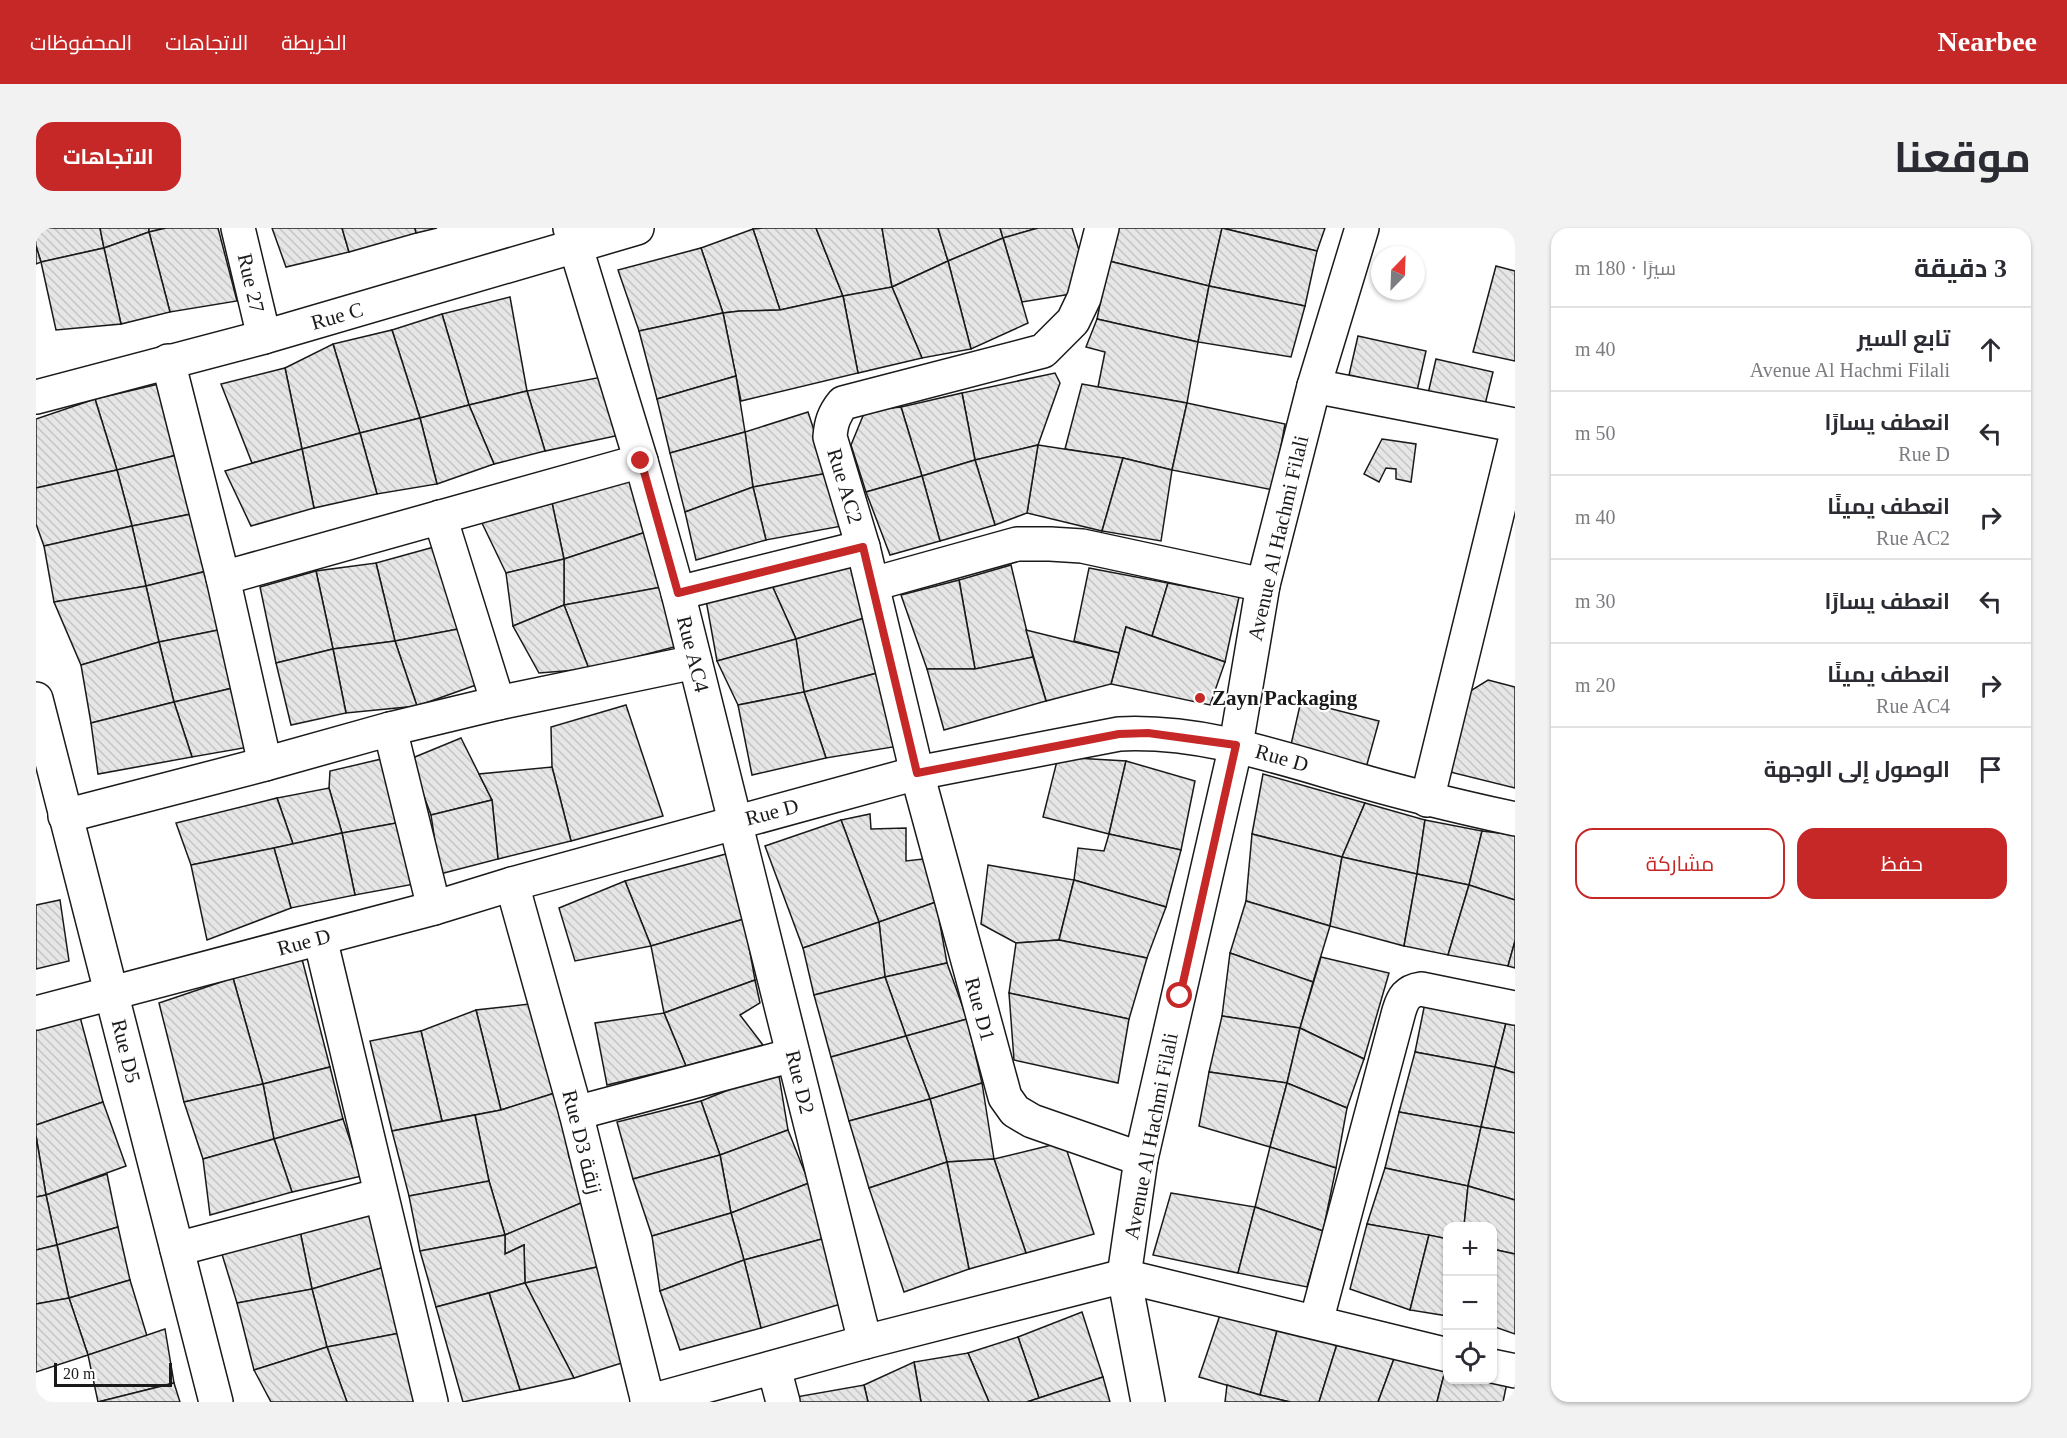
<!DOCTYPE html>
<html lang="ar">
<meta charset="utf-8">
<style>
body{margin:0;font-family:"Times New Roman",Cairo,serif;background:#f2f2f3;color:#2b2b33;direction:rtl}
.controls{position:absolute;right:18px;bottom:18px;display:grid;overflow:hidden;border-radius:12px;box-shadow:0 2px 4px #0004}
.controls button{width:54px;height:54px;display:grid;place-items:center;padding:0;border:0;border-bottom:2px solid #e1e1e2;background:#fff;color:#2b2b33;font:30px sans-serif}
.compass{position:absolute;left:1335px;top:18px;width:54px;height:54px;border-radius:50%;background:#fff;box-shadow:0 2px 4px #0004;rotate:23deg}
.scale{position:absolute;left:18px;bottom:15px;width:118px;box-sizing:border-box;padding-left:6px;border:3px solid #1a1a1a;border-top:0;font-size:16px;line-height:21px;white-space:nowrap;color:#1a1a1a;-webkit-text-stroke:4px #fff;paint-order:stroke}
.stop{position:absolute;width:18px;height:18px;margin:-14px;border:4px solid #c62828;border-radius:50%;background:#fff}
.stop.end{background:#c62828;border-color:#fff;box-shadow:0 2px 6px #0008}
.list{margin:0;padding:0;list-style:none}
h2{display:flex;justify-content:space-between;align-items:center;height:78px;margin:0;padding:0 24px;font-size:26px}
h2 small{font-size:20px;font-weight:400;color:#7c7c81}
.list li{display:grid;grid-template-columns:39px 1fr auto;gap:18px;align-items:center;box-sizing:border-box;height:84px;padding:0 24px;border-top:2px solid #e1e1e2}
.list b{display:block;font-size:22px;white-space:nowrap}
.list p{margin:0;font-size:20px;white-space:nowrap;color:#7c7c81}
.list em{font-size:20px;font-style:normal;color:#7c7c81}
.actions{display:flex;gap:12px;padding:18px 24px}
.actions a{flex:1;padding:14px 0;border:2px solid #c62828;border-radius:18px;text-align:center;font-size:21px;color:#c62828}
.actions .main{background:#c62828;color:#fff}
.icon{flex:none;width:33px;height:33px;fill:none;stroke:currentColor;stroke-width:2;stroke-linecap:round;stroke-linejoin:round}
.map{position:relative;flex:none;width:1479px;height:1174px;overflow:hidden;direction:ltr;border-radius:18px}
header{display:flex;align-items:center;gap:36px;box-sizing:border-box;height:84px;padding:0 30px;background:#c62828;color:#fff}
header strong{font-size:28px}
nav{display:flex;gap:33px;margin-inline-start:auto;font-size:21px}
.intro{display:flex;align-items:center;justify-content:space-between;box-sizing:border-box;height:144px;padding:0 36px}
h1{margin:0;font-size:42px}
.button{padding:15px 27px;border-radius:18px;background:#c62828;color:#fff;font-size:21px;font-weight:700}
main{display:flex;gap:36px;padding:0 36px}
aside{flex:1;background:#fff;border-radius:18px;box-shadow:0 2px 4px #0004}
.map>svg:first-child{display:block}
.building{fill:url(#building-back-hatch);stroke:#1a1a1a;stroke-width:1.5}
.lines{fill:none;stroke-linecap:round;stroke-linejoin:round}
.minor-casing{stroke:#1a1a1a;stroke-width:36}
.tertiary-casing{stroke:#1a1a1a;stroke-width:36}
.minor{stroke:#fff;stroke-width:33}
.tertiary{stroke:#fff;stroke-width:33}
.route{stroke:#c62828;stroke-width:8}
.poi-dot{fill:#c62828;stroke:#fff;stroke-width:2}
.labels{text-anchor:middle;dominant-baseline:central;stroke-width:4.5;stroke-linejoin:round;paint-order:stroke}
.street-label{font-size:21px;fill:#1a1a1a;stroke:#fff}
.poi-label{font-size:21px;font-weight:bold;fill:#1a1a1a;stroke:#fff;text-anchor:start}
</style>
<header>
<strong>Nearbee</strong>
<nav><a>الخريطة</a><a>الاتجاهات</a><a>المحفوظات</a></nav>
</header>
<div class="intro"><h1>موقعنا</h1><a class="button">الاتجاهات</a></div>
<main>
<aside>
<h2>3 دقيقة<small>سيرًا · 180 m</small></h2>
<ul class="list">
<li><svg class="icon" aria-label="ahead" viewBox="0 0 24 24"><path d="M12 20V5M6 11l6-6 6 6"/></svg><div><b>تابع السير</b><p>Avenue Al Hachmi Filali</p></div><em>40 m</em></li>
<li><svg class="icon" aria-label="left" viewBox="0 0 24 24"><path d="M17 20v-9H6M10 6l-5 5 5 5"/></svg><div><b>انعطف يسارًا</b><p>Rue D</p></div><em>50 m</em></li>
<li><svg class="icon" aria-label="right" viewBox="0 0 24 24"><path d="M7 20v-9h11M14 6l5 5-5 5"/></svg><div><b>انعطف يمينًا</b><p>Rue AC2</p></div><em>40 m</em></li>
<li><svg class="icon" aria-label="left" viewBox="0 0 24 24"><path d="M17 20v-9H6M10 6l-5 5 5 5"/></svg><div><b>انعطف يسارًا</b></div><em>30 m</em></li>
<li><svg class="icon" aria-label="right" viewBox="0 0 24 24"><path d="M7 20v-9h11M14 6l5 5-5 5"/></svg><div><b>انعطف يمينًا</b><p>Rue AC4</p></div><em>20 m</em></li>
<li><svg class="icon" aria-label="arrive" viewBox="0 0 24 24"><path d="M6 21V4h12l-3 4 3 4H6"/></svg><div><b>الوصول إلى الوجهة</b></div></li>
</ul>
<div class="actions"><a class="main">حفظ</a><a>مشاركة</a></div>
</aside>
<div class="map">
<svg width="1479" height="1174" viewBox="0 0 1479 1174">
<defs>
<pattern id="building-back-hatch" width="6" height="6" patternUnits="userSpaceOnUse" patternTransform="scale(1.5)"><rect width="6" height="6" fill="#e6e6e6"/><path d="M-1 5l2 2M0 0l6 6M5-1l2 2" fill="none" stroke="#c5c5c5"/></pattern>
</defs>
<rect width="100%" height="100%" fill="#fff"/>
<g class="building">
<polygon points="0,0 64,0 68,20 5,34 0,18"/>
<polygon points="64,0 113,0 113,4 68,20"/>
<polygon points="113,0 130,0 113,4"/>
<polygon points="130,0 182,0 201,73 134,84 113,4"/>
<polygon points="236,0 306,0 313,24 250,39"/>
<polygon points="306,0 379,0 380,5 313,24"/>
<polygon points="379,0 401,0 380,5"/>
<polygon points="727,0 780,0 807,68 744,82 717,1"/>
<polygon points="780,0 846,0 856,59 807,68"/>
<polygon points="846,0 902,0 912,33 856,59"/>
<polygon points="902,0 964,0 967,10 912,33"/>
<polygon points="964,0 1002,0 967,10"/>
<polygon points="1002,0 1036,0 1048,38 1041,65 986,74 967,10"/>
<polygon points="1081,0 1186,0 1173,58 1073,33"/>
<polygon points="1186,0 1289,0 1281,23"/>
<polygon points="1186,0 1281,23 1269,78 1173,58"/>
<polygon points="717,1 744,82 704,83 687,85 665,20"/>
<polygon points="113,4 134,84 85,96 68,20"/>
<polygon points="967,10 992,95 935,121 912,33"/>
<polygon points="0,18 5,34 0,36"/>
<polygon points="68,20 85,96 20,102 5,34"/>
<polygon points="665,20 687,85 603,103 582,42"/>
<polygon points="912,33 935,121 886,130 856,59"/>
<polygon points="1073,33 1173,58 1162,114 1061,91"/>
<polygon points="1460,38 1479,43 1479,133 1437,124"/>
<polygon points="1173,58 1269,78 1255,129 1162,114"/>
<polygon points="856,59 886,130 822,145 807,68"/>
<polygon points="807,68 822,145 705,173 687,85 704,83 744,82"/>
<polygon points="474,69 491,163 433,177 406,86"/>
<polygon points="687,85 700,148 621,171 603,103"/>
<polygon points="406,86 433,177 384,190 356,102"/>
<polygon points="1061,91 1162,114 1151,175 1062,159 1069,124 1050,119"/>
<polygon points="356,102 384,190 324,205 297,116"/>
<polygon points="1322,108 1390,123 1381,163 1313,147"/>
<polygon points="297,116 324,205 266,221 249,140"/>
<polygon points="1400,131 1457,144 1444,197 1388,183"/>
<polygon points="249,140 266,221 216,235 185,156"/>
<polygon points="1019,145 1024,155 1002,217 939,232 926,165"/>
<polygon points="700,148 709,204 634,225 621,171"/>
<polygon points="566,149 584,207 509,223 491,163"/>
<polygon points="127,155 149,225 81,242 59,171"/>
<polygon points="1046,156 1151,175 1136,242 1087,230 1029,221"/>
<polygon points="491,163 509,223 458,236 433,177"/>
<polygon points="926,165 939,232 886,248 865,179"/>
<polygon points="59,171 81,242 0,260 0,191"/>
<polygon points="1151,175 1249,196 1237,262 1136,242"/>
<polygon points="433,177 458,236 401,256 384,190"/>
<polygon points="865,179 886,248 830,264 815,217 829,183"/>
<polygon points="772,184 792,245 717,259 709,204"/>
<polygon points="384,190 401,256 341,266 324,205"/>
<polygon points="709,204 717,259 649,284 634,225"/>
<polygon points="324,205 341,266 278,280 266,221"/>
<polygon points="1346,211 1380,216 1375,254 1360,251 1360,241 1350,240 1343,254 1328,246"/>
<polygon points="1002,217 1087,230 1066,303 991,285"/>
<polygon points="1002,217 991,285 959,297 939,232"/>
<polygon points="266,221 278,280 215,298 189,243"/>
<polygon points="149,225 160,285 96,298 81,242"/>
<polygon points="1087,230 1136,242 1125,313 1066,303"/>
<polygon points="939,232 959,297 904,313 886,248"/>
<polygon points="81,242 96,298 8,318 0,296 0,260"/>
<polygon points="792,245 806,298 730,312 717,259"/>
<polygon points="602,246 616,302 528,331 515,270"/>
<polygon points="886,248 904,313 854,327 830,264"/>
<polygon points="717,259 730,312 660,332 649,284"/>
<polygon points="515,270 528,331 470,345 445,293"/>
<polygon points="160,285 171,343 110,358 96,298"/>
<polygon points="96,298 110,358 18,374 8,318"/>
<polygon points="616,302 631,358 528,377 528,331"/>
<polygon points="398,319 422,401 359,413 340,335"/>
<polygon points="528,331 528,377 477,398 470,345"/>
<polygon points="340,335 359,413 297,421 280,343"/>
<polygon points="821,335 835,388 760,411 734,353"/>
<polygon points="975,337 997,429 939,441 923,352"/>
<polygon points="1053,340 1132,355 1116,408 1090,399 1083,425 1038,413"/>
<polygon points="171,343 187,401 123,414 110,358"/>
<polygon points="280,343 297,421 240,435 224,359"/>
<polygon points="923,352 939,441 891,441 865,367"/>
<polygon points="734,353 760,411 681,433 670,372"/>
<polygon points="1132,355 1203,369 1189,434 1116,408"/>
<polygon points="110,358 123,414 45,437 18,374"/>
<polygon points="631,358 642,418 553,441 528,377"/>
<polygon points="528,377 553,441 503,445 477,398"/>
<polygon points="835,388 849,443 768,464 760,411"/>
<polygon points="1090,399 1189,434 1174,477 1075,456"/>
<polygon points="187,401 205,458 138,474 123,414"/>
<polygon points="422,401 440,457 381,478 359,413"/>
<polygon points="990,402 1083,425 1075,456 1010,473"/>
<polygon points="760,411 768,464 702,477 681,433"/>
<polygon points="359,413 381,478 310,485 297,421"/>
<polygon points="123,414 138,474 55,495 45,437"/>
<polygon points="297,421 310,485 255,497 240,435"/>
<polygon points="997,429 1010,473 908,502 891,441 939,441"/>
<polygon points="849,443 863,518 790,530 768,464"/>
<polygon points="1452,452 1479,459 1479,560 1406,542 1423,470"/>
<polygon points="205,458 219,518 156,529 138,474"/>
<polygon points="768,464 790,530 716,547 702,477"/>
<polygon points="1265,473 1343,493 1330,540 1254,521"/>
<polygon points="138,474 156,529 62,546 55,495"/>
<polygon points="590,477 627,588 535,613 516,539 515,499"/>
<polygon points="425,510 456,572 395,587 374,531"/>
<polygon points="354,529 371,593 306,605 293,560 294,543"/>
<polygon points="1022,529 1090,533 1073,606 1007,589"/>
<polygon points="1090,533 1159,553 1145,622 1073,606"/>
<polygon points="516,539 535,613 462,631 456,572 443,546"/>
<polygon points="1227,546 1329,575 1306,629 1216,606"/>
<polygon points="293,560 306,605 257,616 241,570"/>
<polygon points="241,570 257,616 155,637 140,595"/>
<polygon points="456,572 462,631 404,646 395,587"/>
<polygon points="1329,575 1389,592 1381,646 1306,629"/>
<polygon points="834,586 835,601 870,600 870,633 887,631 900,674 843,694 805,592"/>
<polygon points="805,592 843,694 767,720 729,618"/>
<polygon points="1389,592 1446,603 1433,657 1381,646"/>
<polygon points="371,593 384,655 319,667 306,605"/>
<polygon points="1446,603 1479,607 1479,672 1433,657"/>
<polygon points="306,605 319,667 255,680 238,620"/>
<polygon points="1073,606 1145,622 1130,679 1038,652 1042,620 1068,623"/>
<polygon points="1216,606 1306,629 1294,698 1210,673"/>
<polygon points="238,620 255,680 171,712 155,637"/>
<polygon points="690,626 708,691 615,718 589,653"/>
<polygon points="1306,629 1381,646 1368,718 1294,698"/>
<polygon points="952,637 1038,652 1023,712 980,715 945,696"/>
<polygon points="1381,646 1433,657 1412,727 1368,718"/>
<polygon points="1038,652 1130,679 1111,730 1023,712"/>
<polygon points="589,653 615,718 539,733 523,680"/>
<polygon points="1433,657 1479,672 1479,713 1472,738 1412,727"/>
<polygon points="24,672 33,733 0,741 0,677"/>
<polygon points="1210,673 1294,698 1277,754 1194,725"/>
<polygon points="900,674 911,735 849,749 843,694"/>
<polygon points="708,691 719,752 628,785 615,718"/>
<polygon points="843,694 849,749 778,767 767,720"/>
<polygon points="1023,712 1111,730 1093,791 973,765 980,715"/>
<polygon points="1479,713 1479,740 1472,738"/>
<polygon points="1194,725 1277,754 1264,800 1186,788"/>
<polygon points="1285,729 1353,745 1328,831 1264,800"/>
<polygon points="266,731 294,839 227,856 197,750"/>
<polygon points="911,735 931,791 870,808 849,749"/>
<polygon points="849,749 870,808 795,829 778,767"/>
<polygon points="197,750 227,856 148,874 123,775"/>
<polygon points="719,752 724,775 704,787 727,817 650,838 628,785"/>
<polygon points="973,765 1093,791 1082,855 978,832"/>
<polygon points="502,775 522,864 465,882 440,782"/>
<polygon points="1389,775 1470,795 1459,839 1379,824"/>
<polygon points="440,782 465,882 406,893 385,803"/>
<polygon points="628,785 650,838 571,857 559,795"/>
<polygon points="1186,788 1264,800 1251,855 1173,844"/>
<polygon points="44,789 67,874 0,897 0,796"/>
<polygon points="931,791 946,855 894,871 870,808"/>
<polygon points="1470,795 1479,797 1479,845 1459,839"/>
<polygon points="1264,800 1328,831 1311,880 1251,855"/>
<polygon points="385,803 406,893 356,903 334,813"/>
<polygon points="870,808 894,871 813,893 795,829"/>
<polygon points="1379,824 1459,839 1445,899 1363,884"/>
<polygon points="294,839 307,891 238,911 227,856"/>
<polygon points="1459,839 1479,845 1479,905 1445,899"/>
<polygon points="742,842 752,902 684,927 665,873"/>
<polygon points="1173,844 1251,855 1234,919 1163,898"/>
<polygon points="946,855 958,931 911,934 894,871"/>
<polygon points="1251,855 1311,880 1300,940 1234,919"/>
<polygon points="227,856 238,911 167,931 148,874"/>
<polygon points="522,864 533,929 552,972 469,1007 453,953 439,887 465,882"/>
<polygon points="894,871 911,934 833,960 813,893"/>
<polygon points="665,873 684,927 597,951 581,894"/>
<polygon points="67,874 90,938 10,967 0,908 0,897"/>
<polygon points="1363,884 1445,899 1432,958 1349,940"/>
<polygon points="439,887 453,953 373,968 356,903"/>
<polygon points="307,891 326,948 256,964 238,911"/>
<polygon points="1445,899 1479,905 1479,972 1432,958"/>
<polygon points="752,902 773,955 695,985 684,927"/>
<polygon points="0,908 10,967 0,969"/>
<polygon points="238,911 256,964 174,987 167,931"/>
<polygon points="1028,914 1058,1006 990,1025 958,931"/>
<polygon points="1234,919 1300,940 1287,1003 1219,979"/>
<polygon points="684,927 695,985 616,1008 597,951"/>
<polygon points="958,931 990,1025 933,1041 911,934"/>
<polygon points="911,934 933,1041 868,1064 833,960"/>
<polygon points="1349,940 1432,958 1428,998 1412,998 1412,1011 1331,996"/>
<polygon points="71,946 82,999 21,1017 10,967"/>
<polygon points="453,953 469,1007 384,1023 373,968"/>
<polygon points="773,955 786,1011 708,1032 695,985"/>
<polygon points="1432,958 1479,972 1479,1026 1456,1021 1456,998 1428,998"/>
<polygon points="1135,965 1219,979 1202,1045 1117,1027"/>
<polygon points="10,967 21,1017 0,1022 0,969"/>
<polygon points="552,972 561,1039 489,1055 488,1017 469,1026 469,1007"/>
<polygon points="1219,979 1287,1003 1271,1059 1202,1045"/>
<polygon points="343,982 352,1038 276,1061 264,1003"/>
<polygon points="695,985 708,1032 624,1063 616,1008"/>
<polygon points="1331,996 1393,1007 1374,1082 1314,1061"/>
<polygon points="82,999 94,1052 33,1070 21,1017"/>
<polygon points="264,1003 276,1061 201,1075 185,1023"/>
<polygon points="469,1007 469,1026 488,1017 489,1055 400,1079 384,1023"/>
<polygon points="1393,1007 1412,1011 1412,1088 1374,1082"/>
<polygon points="786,1011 808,1075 725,1100 708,1032"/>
<polygon points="21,1017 33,1070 0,1076 0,1022"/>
<polygon points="1456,1021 1479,1026 1479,1106 1456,1098"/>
<polygon points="708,1032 725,1100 644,1122 624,1063"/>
<polygon points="352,1038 369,1104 291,1119 276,1061"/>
<polygon points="561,1039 589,1134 538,1150 489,1055"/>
<polygon points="94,1052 111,1108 52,1127 33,1070"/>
<polygon points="489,1055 538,1150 484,1162 453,1065"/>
<polygon points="276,1061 291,1119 218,1142 201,1075"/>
<polygon points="453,1065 484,1162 427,1174 400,1079"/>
<polygon points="33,1070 52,1127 0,1144 0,1076"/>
<polygon points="1046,1084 1067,1149 1003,1170 982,1109"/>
<polygon points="1185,1084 1242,1099 1224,1167 1163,1149"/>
<polygon points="1242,1099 1302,1113 1283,1174 1254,1174 1224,1167"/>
<polygon points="129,1101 138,1155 62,1174 52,1127"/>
<polygon points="369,1104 391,1174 311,1174 291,1119"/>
<polygon points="982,1109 1003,1170 991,1174 953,1174 932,1125"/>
<polygon points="1302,1113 1359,1128 1342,1174 1283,1174"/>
<polygon points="291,1119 311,1174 235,1174 218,1142"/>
<polygon points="932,1125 953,1174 885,1174 878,1134"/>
<polygon points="1359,1128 1410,1139 1401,1174 1342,1174"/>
<polygon points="878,1134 885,1174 832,1174 828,1157"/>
<polygon points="1410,1139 1412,1152 1472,1150 1467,1174 1401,1174"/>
<polygon points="1067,1149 1074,1174 991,1174 1003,1170"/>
<polygon points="138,1155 144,1174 62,1174"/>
<polygon points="828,1157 832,1174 763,1174 760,1169"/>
<polygon points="1191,1157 1224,1167 1254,1174 1189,1174"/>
</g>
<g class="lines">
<defs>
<g id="minor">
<polyline points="202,0 228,109"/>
<polyline points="534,0 605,233 642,365 829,1114"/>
<path d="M1066 0 1048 70 1037 93 1007 123 807 175C798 186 795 195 794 209L827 319 881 545 969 869 979 883 996 893 1105 931"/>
<polyline points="132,133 187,350 229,536"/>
<polyline points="1278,158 1479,197"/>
<polyline points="404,289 462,475"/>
<polyline points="187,350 605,233"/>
<polyline points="837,356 981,316 1014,316 1046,318 1227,357"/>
<polyline points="642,365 827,319"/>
<polyline points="0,471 180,1174"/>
<polyline points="354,501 398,680"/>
<polyline points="1391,572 1479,213"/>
<polyline points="29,588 229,536 354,501 462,475 659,434"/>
<polyline points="476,656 540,885 612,1174"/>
<polyline points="284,710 395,1174"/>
<path d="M0 785 398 680 476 656 881 545 1083 506C1163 502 1239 528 1315 550 1369 566 1424 579 1479 591"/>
<polyline points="540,885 757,827"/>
<polyline points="141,1021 345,967"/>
<path d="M1280 1094 1363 783C1367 770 1371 763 1385 761L1479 780"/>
<polyline points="1456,1138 1479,1143"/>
<polyline points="738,1140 747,1174"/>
<polyline points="611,1174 829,1114 1088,1048 1412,1127"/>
</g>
<g id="tertiary">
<polyline points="0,169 228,109 601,0"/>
<polyline points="1112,1174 1088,1048 1105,931 1200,517 1227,357 1278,158 1326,0"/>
</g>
</defs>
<use href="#minor" class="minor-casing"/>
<use href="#tertiary" class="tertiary-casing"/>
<use href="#minor" class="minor"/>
<use href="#tertiary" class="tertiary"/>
</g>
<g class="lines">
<polyline class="route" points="605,233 642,365 827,319 881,545 1083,506 1112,505 1200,517 1144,768"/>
</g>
<circle class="poi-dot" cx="1164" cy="470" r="6"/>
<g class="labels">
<g class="street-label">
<text transform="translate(215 55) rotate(77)">Rue 27</text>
<text transform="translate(301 88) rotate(-16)">Rue C</text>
<text transform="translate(809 258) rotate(73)">Rue AC2</text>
<text transform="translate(1242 310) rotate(-77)">Avenue Al Hachmi Filali</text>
<text transform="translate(657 426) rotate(76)">Rue AC4</text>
<text transform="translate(1246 530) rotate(16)">Rue D</text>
<text transform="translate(736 584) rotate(-15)">Rue D</text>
<text transform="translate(268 714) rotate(-15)">Rue D</text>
<text transform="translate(944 781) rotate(75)">Rue D1</text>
<text transform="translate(90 823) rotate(76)">Rue D5</text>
<text transform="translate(764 854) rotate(76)">Rue D2</text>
<text transform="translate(1115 908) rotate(-79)">Avenue Al Hachmi Filali</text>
<text transform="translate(546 914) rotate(76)">Rue D3 زنقة</text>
</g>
<g class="poi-label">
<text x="1176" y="470">Zayn Packaging</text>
</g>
</g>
</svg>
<div class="controls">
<button>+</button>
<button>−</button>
<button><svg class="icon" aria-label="locate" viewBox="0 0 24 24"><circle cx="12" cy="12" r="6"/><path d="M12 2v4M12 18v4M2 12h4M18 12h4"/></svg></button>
</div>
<svg class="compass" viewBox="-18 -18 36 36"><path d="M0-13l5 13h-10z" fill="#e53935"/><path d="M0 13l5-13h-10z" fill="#7c7c81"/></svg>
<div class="scale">20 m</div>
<div class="stop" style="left:1144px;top:768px"></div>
<div class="stop end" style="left:605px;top:233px"></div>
</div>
</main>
